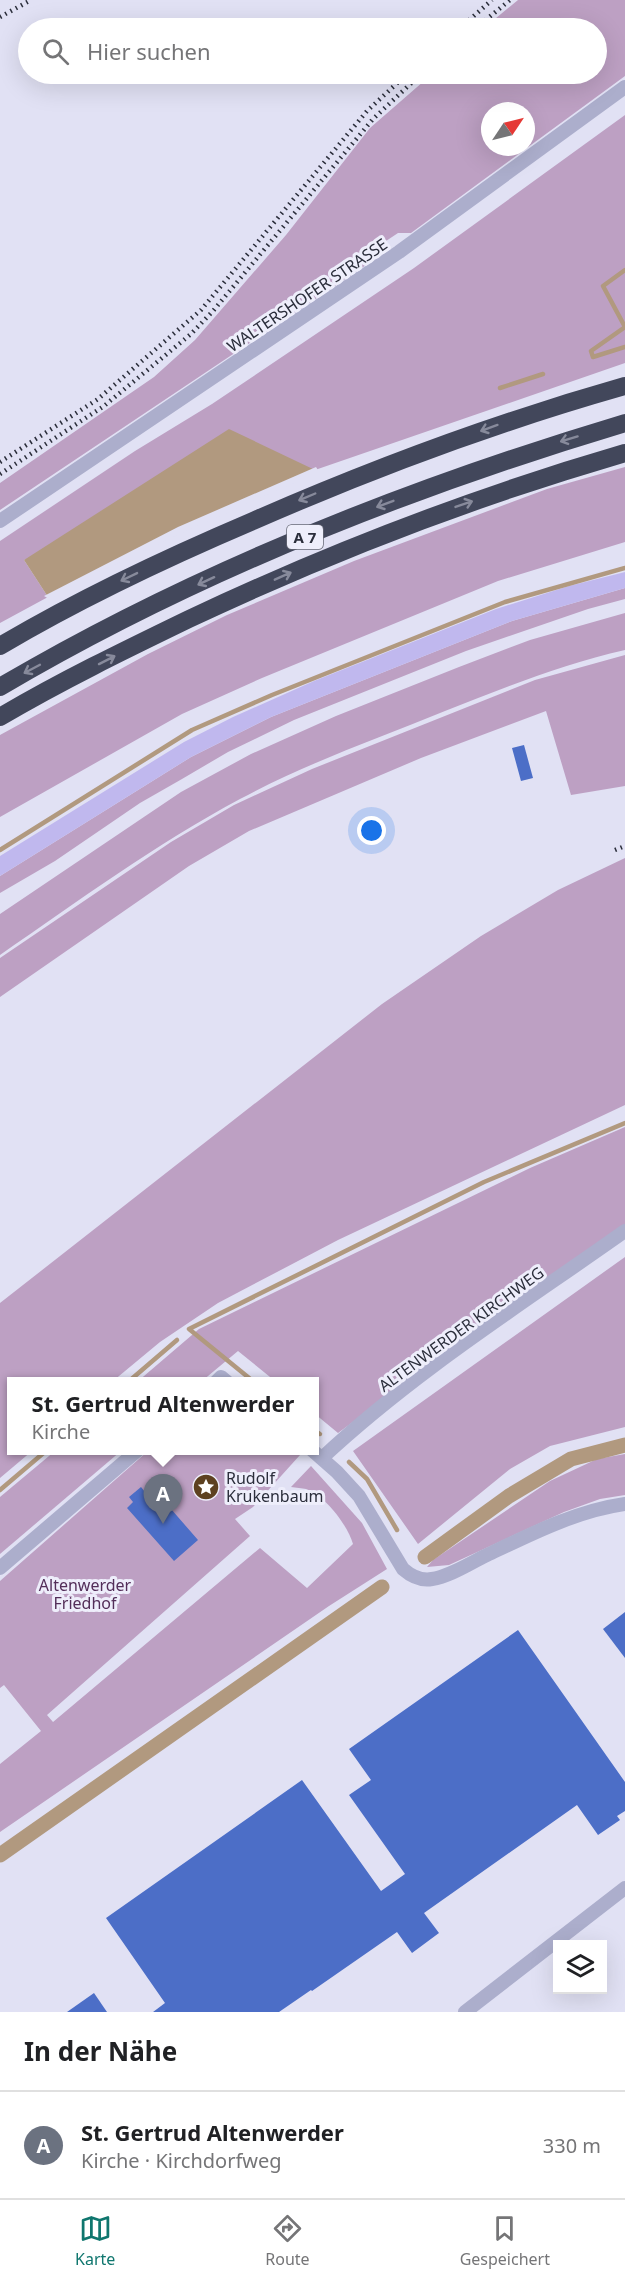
<!DOCTYPE html>
<html lang="de">
<meta charset="utf-8">
<style>
body{margin:0;font-family:"Noto Sans",sans-serif;background:#f2f2f2;color:#202124}
.controls{position:absolute;right:18px;bottom:18px;display:grid;overflow:hidden;border-radius:0px;box-shadow:0 6px 24px #0002}
.controls button{width:54px;height:54px;display:grid;place-items:center;padding:0;border:0;border-bottom:2px solid #e0e0e0;background:#fff;color:#202124;font:30px sans-serif}
.compass{position:absolute;left:481px;top:102px;width:54px;height:54px;border-radius:50%;background:#fff;box-shadow:0 6px 24px #0002;rotate:55deg}
.you{position:absolute;left:372px;top:831px;width:21px;height:21px;margin:-15px;border:4px solid #fff;border-radius:50%;background:#1a73e8;box-shadow:0 0 0 9px #1a73e833}
.badge{display:grid;place-items:center;width:39px;height:39px;border-radius:50%;background:#0f766e;color:#fff;font-size:20px;font-weight:700}
.pin{position:absolute;translate:-50% -50px;filter:drop-shadow(0 2px 3px #0008)}
.pin::after{content:'';position:absolute;top:32px;width:21px;height:18px;background:inherit;clip-path:polygon(0 0,100% 0,50% 100%)}
.popup{position:absolute;left:7px;top:1377px;width:312px;height:78px;box-sizing:border-box;display:grid;place-content:center;border-radius:0px;background:#fff;filter:drop-shadow(0 2px 4px #0005);font-size:20px;white-space:nowrap;color:#757577}
.popup b{font-size:22px;color:#202124}
.popup::after{content:'';position:absolute;left:50%;top:100%;margin-left:-12px;border:12px solid transparent;border-top-color:#fff}
.list{margin:0;padding:0;list-style:none}
h2{display:flex;justify-content:space-between;align-items:center;height:78px;margin:0;padding:0 24px;font-size:26px}
h2 small{font-size:20px;font-weight:400;color:#757577}
.list li{display:grid;grid-template-columns:39px 1fr auto;gap:18px;align-items:center;box-sizing:border-box;height:108px;padding:0 24px;border-top:2px solid #e0e0e0}
.list b{display:block;font-size:22px;white-space:nowrap}
.list p{margin:0;font-size:20px;white-space:nowrap;color:#757577}
.list em{font-size:20px;font-style:normal;color:#757577}
.icon{flex:none;width:33px;height:33px;fill:none;stroke:currentColor;stroke-width:2;stroke-linecap:round;stroke-linejoin:round}
.map{position:relative;flex:none;width:625px;height:2012px;overflow:hidden}
.search{position:absolute;background:#fff;box-shadow:0 6px 24px #0002;left:18px;right:18px;top:18px;height:66px;display:flex;align-items:center;gap:15px;box-sizing:border-box;padding:0 21px;border-radius:33px;color:#757577;font-size:22px}
.sheet{height:186px;background:#fff}
nav{display:flex;justify-content:space-around;align-items:center;box-sizing:border-box;height:84px;border-top:2px solid #e0e0e0;background:#fff;font-size:16px;color:#757577}
nav a{display:grid;justify-items:center;gap:3px}
nav .on{color:#0f766e}
.map>svg:first-child{display:block}
.green{fill:#bda0c3;fill-rule:evenodd}
.sand{fill:#c0b8ee}
.water{fill:#b1997f}
.pier{fill:#e1e1f4}
.lines{fill:none;stroke-linecap:round;stroke-linejoin:round}
.stream{stroke:#b1997f;stroke-width:4.5}
.canal{stroke:#b1997f;stroke-width:15}
.building{fill:#4c6ec7}
.street{stroke:#acaecc;stroke-width:14}
.highway{stroke:#42475b;stroke-width:18}
.rail{stroke:#2b2e3b;stroke-width:4.5;stroke-dasharray:1.5 4.5;stroke-linecap:butt}
.oneway{stroke:#878a9b}
.labels{text-anchor:middle;dominant-baseline:central;stroke-width:6;stroke-linejoin:round;paint-order:stroke}
.shield{fill:#eeeefb;stroke:#666875;stroke-width:1.5}
.shield-label{font-size:15px;font-weight:bold;fill:#2b2e3b}
.street-label{font-size:16px;fill:#2b2e3b;stroke:#eeeefb}
.poi-label{font-size:16px;fill:#2b2e3b;stroke:#eeeefb;text-anchor:start}
.park-label{font-size:16px;fill:#532e59;stroke:#eeeefb}
</style>
<div class="map">
<svg width="625" height="2012" viewBox="0 0 625 2012">
<rect width="100%" height="100%" fill="#e1e1f4"/>
<g class="green">
<path d="M518 0H625V76L411 233H398L377 247 375 259 0 510V483L154 377 195 340 286 235 370 128 432 74H596V28H484ZM490 111H526V147H490Z"/>
<polygon points="625,115 625,363 315,470 24,560 48,597 0,623 0,541 135,451 212,404 414,268"/>
<polygon points="625,467 625,542 498,581 262,678 182,714 0,817 0,735 148,654 227,615 354,561 547,489"/>
<polygon points="625,588 625,599 588,609 466,651 294,720 228,752 182,779 140,803 55,861 0,893 0,876 191,757 271,717 512,621"/>
<path d="M625 613V650C563 664 504 688 445 711 376 739 305 764 240 799 156 844 78 901 0 955V914L181 792 251 754 336 716 459 667 530 640Z"/>
<polygon points="625,655 625,786 571,795 546,711 421,758 249,831 189,866 0,997 0,958 171,842 234,805 312,769 535,680"/>
<polygon points="625,858 625,1105 338,1240 218,1303 160,1342 113,1381 12,1382 12,1450 32,1451 0,1478 0,1303 382,1004 481,936 558,890"/>
<polygon points="625,1127 625,1228 430,1365 338,1433 315,1414 314,1382 275,1381 238,1351 202,1381 137,1382 199,1329 530,1168"/>
<polygon points="625,1257 625,1427 550,1446 510,1469 418,1544 353,1451"/>
<path d="M295 1450 300 1455 253 1507 235 1519 250 1536 47 1715 53 1722 260 1548 307 1588 353 1544C348 1526 325 1495 306 1489 302 1488 296 1488 291 1487L311 1466 362 1523 387 1569 329 1606 0 1832V1764L41 1731 4 1685 0 1688V1581L148 1451Z"/>
<polygon points="55,1451 121,1451 0,1554 0,1497"/>
<polygon points="625,1454 625,1495 600,1499 564,1512 449,1565 427,1567 433,1560 550,1481 597,1459"/>
</g>
<polygon class="sand" points="625,572 625,588 512,621 271,717 191,757 0,876 0,856 184,742 233,717 314,681 496,609 569,586"/>
<polygon class="water" points="229,429 315,470 180,530 48,597 24,560"/>
<polygon class="pier" points="316,467 318,470 316,473 182,533 101,571 49,599 44,596 178,527"/>
<g class="lines">
<g class="stream">
<polyline points="625,270 603,286 625,327 591,351 593,357 625,347"/>
<polyline points="500,388 543,374"/>
<polyline points="0,850 192,730 272,695 505,602 625,568"/>
<polyline points="128,1382 177,1340"/>
<polyline points="254,1382 189,1329 484,1182 625,1123"/>
<polyline points="314,1430 320,1434"/>
<polyline points="349,1462 367,1479 397,1530"/>
<polyline points="0,1490 47,1450"/>
</g>
<g class="canal">
<polyline points="425,1557 509,1496 571,1459 625,1445"/>
<polyline points="0,1855 382,1587"/>
</g>
</g>
<g class="building">
<polygon points="524,745 533,778 521,781 512,748"/>
<polygon points="151,1486 198,1540 174,1561 127,1508 133,1502 129,1497 141,1487 145,1492"/>
<polygon points="625,1612 625,1658 603,1629"/>
<polygon points="518,1630 625,1782 625,1811 617,1816 620,1820 598,1835 577,1805 424,1913 439,1933 412,1953 397,1932 312,1991 311,1990 279,2012 153,2012 165,2003 106,1918 302,1780 381,1891 405,1874 349,1795 371,1780 349,1749"/>
<polygon points="94,1993 107,2012 67,2012"/>
</g>
<g class="lines">
<g class="street">
<polyline points="0,521 399,252 625,87"/>
<polyline points="216,1382 221,1377 227,1382"/>
<path d="M312 1450 337 1472 359 1496 403 1569C411 1576 421 1581 432 1579 451 1576 470 1563 487 1555 531 1534 576 1511 625 1504"/>
<path d="M322 1458C414 1372 522 1304 625 1231"/>
<polyline points="0,1568 138,1450"/>
<polyline points="465,2012 625,1888"/>
</g>
<g class="highway">
<path d="M0 646C81 598 166 558 253 521 374 468 498 422 625 386"/>
<path d="M0 687C195 572 408 488 625 423"/>
<path d="M0 717C61 681 125 650 189 619 331 552 474 497 625 453"/>
</g>
<g class="rail">
<polyline points="0,17 31,0"/>
<polyline points="460,28 492,0"/>
<polyline points="476,28 510,0"/>
<polyline points="0,462 98,399 201,310 367,111 407,74"/>
<polyline points="0,474 104,406 191,334 213,311 373,119 421,74"/>
<polyline points="615,850 625,846"/>
</g>
</g>
<defs><path id="oneway-shaft" d="M-6 0H5M1.5-3L5.5 0L1.5 3" fill="none" stroke-width="1.6" stroke-linecap="round" stroke-linejoin="round" transform="scale(1.5)"/></defs>
<g class="oneway">
<use href="#oneway-shaft" transform="translate(489 428) rotate(160)"/>
<use href="#oneway-shaft" transform="translate(569 439) rotate(163)"/>
<use href="#oneway-shaft" transform="translate(307 497) rotate(157)"/>
<use href="#oneway-shaft" transform="translate(385 504) rotate(159)"/>
<use href="#oneway-shaft" transform="translate(464 504) rotate(-19)"/>
<use href="#oneway-shaft" transform="translate(283 576) rotate(-24)"/>
<use href="#oneway-shaft" transform="translate(129 577) rotate(154)"/>
<use href="#oneway-shaft" transform="translate(206 581) rotate(155)"/>
<use href="#oneway-shaft" transform="translate(107 660) rotate(-27)"/>
<use href="#oneway-shaft" transform="translate(32 669) rotate(152)"/>
</g>
<defs>
<symbol id="sight-disc" viewBox="-11 -11 22 22"><circle r="9.5" fill="#5d4120" stroke="#eeeefb"/><path d="M0-6L1.8-2.2L6-1.7L2.9 1.2L3.7 5.4L0 3.3L-3.7 5.4L-2.9 1.2L-6-1.7L-1.8-2.2Z" fill="#fff"/></symbol>
</defs>
<g fill-rule="evenodd">
<use href="#sight-disc" x="191" y="1472" width="30" height="30"/>
</g>
<g class="labels">
<rect class="shield" x="287" y="525" width="36" height="24" rx="4.5"/>
<g class="shield-label">
<text x="305" y="537">A 7</text>
</g>
<g class="street-label">
<text transform="translate(307 295) rotate(-34)">WALTERSHOFER STRASSE</text>
<text transform="translate(461 1329) rotate(-36)">ALTENWERDER KIRCHWEG</text>
</g>
<g class="poi-label">
<text x="226" y="1478">Rudolf<tspan x="226" dy="18">Krukenbaum</tspan></text>
</g>
<g class="park-label">
<text x="85" y="1585">Altenwerder<tspan x="85" dy="18">Friedhof</tspan></text>
</g>
</g>
</svg>
<div class="controls">
<button><svg class="icon" aria-label="layers" viewBox="0 0 24 24"><path d="M12 4l9 5-9 5-9-5zM3 14l9 5 9-5"/></svg></button>
</div>
<svg class="compass" viewBox="-18 -18 36 36"><path d="M0-13l5 13h-10z" fill="#e53935"/><path d="M0 13l5-13h-10z" fill="#757577"/></svg>
<div class="you"></div>
<div class="pin badge" style="left:163px;top:1524px;background:#6b7280">A</div>
<div class="popup"><b>St. Gertrud Altenwerder</b>Kirche</div>
<div class="search"><svg class="icon" aria-label="search" viewBox="0 0 24 24"><circle cx="10" cy="10" r="6"/><path d="M15 15l6 6"/></svg>Hier suchen</div>
</div>
<section class="sheet">
<h2>In der Nähe<small></small></h2>
<ul class="list">
<li><span class="badge" style="background:#6b7280">A</span><div><b>St. Gertrud Altenwerder</b><p>Kirche · Kirchdorfweg</p></div><em>330 m</em></li>
</ul>
</section>
<nav>
<a class="on"><svg class="icon" aria-label="map" viewBox="0 0 24 24"><path d="M3 6l6-2 6 2 6-2v14l-6 2-6-2-6 2zM9 4v14M15 6v14"/></svg>Karte</a>
<a><svg class="icon" aria-label="directions" viewBox="0 0 24 24"><path d="M12 3l9 9-9 9-9-9zM9 14v-3h6M13 9l2 2-2 2"/></svg>Route</a>
<a><svg class="icon" aria-label="saved" viewBox="0 0 24 24"><path d="M7 4h10v16l-5-4-5 4z"/></svg>Gespeichert</a>
</nav>
